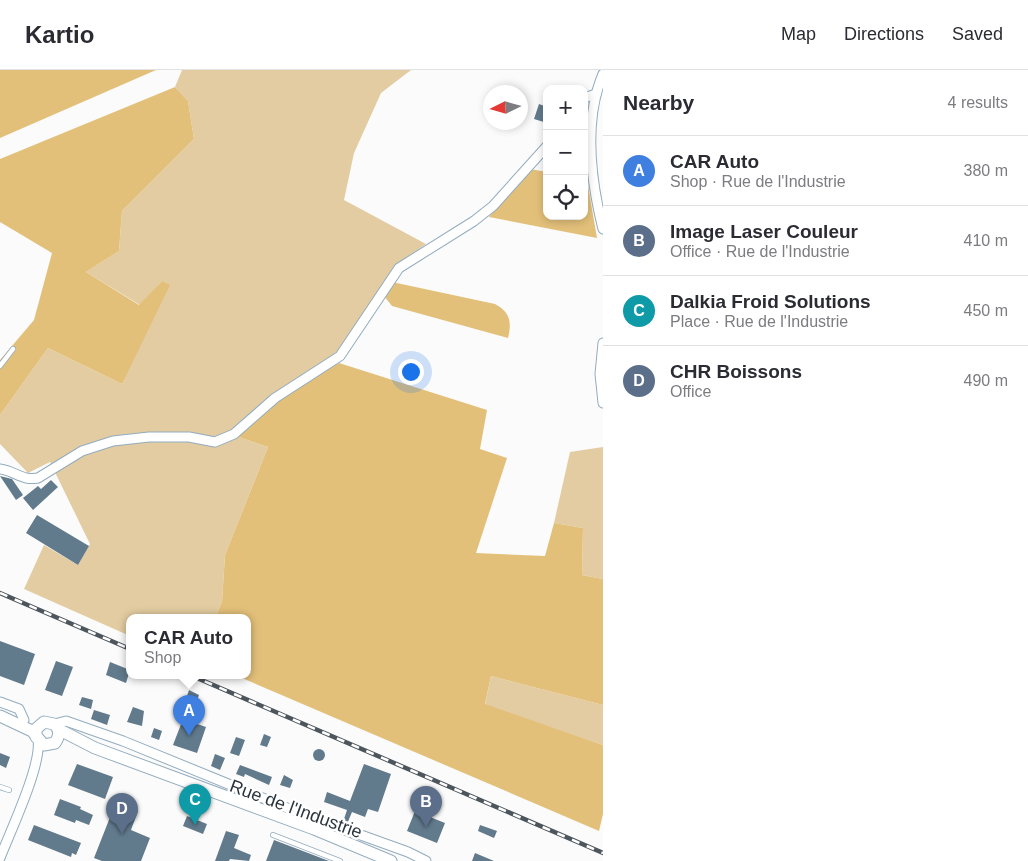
<!DOCTYPE html>
<meta charset="utf-8">
<style>
body{margin:0;font-family:Arial,sans-serif;background:#f2f2f3;color:#2b2b33}
.controls{position:absolute;right:15px;top:15px;display:grid;overflow:hidden;border-radius:10px;box-shadow:0 2px 8px #0003}
.controls button{width:45px;height:45px;display:grid;place-items:center;padding:0;border:0;border-bottom:1px solid #e1e1e2;background:#fff;color:#2b2b33;font:25px sans-serif}
.compass{position:absolute;left:483px;top:15px;width:45px;height:45px;border-radius:50%;background:#fff;box-shadow:0 2px 8px #0003;rotate:265deg}
.you{position:absolute;left:410px;top:301px;width:18px;height:18px;margin:-12px;border:4px solid #fff;border-radius:50%;background:#1a73e8;box-shadow:0 0 0 8px #1a73e833}
.badge{display:grid;place-items:center;width:32px;height:32px;border-radius:50%;background:#7a6232;color:#fff;font-size:16px;font-weight:700}
.pin{position:absolute;translate:-50% -41px;filter:drop-shadow(0 1px 2px #0008)}
.pin::after{content:'';position:absolute;top:26px;width:18px;height:15px;background:inherit;clip-path:polygon(0 0,100% 0,50% 100%)}
.popup{position:absolute;left:126px;top:544px;width:125px;height:65px;box-sizing:border-box;display:grid;place-content:center;border-radius:10px;background:#fff;filter:drop-shadow(0 1px 4px #0005);font-size:16px;white-space:nowrap;color:#7c7c81}
.popup b{font-size:19px;color:#2b2b33}
.popup::after{content:'';position:absolute;left:50%;top:100%;margin-left:-10px;border:10px solid transparent;border-top-color:#fff}
.list{margin:0;padding:0;list-style:none}
h2{display:flex;justify-content:space-between;align-items:center;height:65px;margin:0;padding:0 20px;font-size:21px}
h2 small{font-size:16px;font-weight:400;color:#7c7c81}
.list li{display:grid;grid-template-columns:32px 1fr auto;gap:15px;align-items:center;box-sizing:border-box;height:70px;padding:0 20px;border-top:1px solid #e1e1e2}
.list b{display:block;font-size:19px;white-space:nowrap}
.list p{margin:0;font-size:16px;white-space:nowrap;color:#7c7c81}
.list em{font-size:16px;font-style:normal;color:#7c7c81}
.icon{flex:none;width:28px;height:28px;fill:none;stroke:currentColor;stroke-width:2;stroke-linecap:round;stroke-linejoin:round}
.map{position:relative;flex:none;width:603px;height:791px;overflow:hidden}
header{display:flex;align-items:center;gap:30px;box-sizing:border-box;height:70px;padding:0 25px;background:#fff;border-bottom:1px solid #e1e1e2}
header strong{font-size:24px}
nav{display:flex;gap:28px;margin-inline-start:auto;font-size:18px}
main{display:flex}
aside{flex:1;background:#fff}
.map>svg:first-child{display:block}
.green{fill:#e3cca1}
.forest{fill:#e3c07a}
.building{fill:#617a8c}
.lines{fill:none;stroke-linecap:round;stroke-linejoin:round}
.service-casing{stroke:#92acbf;stroke-width:6}
.minor-casing{stroke:#92acbf;stroke-width:11}
.secondary-casing{stroke:#92acbf;stroke-width:13}
.service{stroke:#fff;stroke-width:4.5}
.minor{stroke:#fff;stroke-width:9}
.secondary{stroke:#fff;stroke-width:11}
.rail-casing{stroke:#4e565d;stroke-width:4.5}
.rail{stroke:#fff;stroke-width:2.5;stroke-dasharray:8;stroke-linecap:butt}
.labels{text-anchor:middle;dominant-baseline:central;stroke-width:5;stroke-linejoin:round;paint-order:stroke}
.street-label{font-size:18px;fill:#2b353d;stroke:#fff}
</style>
<header>
<strong>Kartio</strong>
<nav><a>Map</a><a>Directions</a><a>Saved</a></nav>
</header>
<main>
<div class="map">
<svg width="603" height="791" viewBox="0 0 603 791">
<rect width="100%" height="100%" fill="#fbfbfb"/>
<g class="green">
<polygon points="182,0 411,0 381,23 354,83 344,130 426,174 398,194 341,278 236,366 268,377 225,485 222,531 216,547 130,547 130,566 24,519 44,475 78,495 90,474 50,392 28,403 0,374 0,345 48,278 122,314 162,211 140,235 86,202 119,181 122,141 194,69 188,31 175,17"/>
<polygon points="603,377 603,509 582,505 583,458 554,453 570,382"/>
<polygon points="491,606 603,635 603,675 485,635"/>
</g>
<g class="forest">
<polygon points="0,0 156,0 0,68"/>
<polygon points="175,17 188,31 194,69 122,141 119,181 86,202 139,235 162,211 170,215 122,314 48,278 0,345 0,290 34,250 52,183 0,152 0,89"/>
<polygon points="530,99 547,102 547,146 584,146 584,109 587,110 597,168 489,147"/>
<path d="M392 212 495 234C510 242 512 252 508 268L392 236 384 226Z"/>
<polygon points="339,293 487,340 480,379 507,388 476,483 545,486 554,453 583,458 582,505 603,509 603,635 491,606 485,634 603,675 603,744 599,761 235,605 248,605 248,547 216,547 222,531 225,485 268,377 236,366 291,320"/>
</g>
<g class="building">
<polygon points="539,34 547,37 547,53 534,49"/>
<polygon points="0,406 12,409 23,425 16,430"/>
<polygon points="51,410 58,417 33,440 23,428 38,416 41,419"/>
<polygon points="37,445 89,476 78,495 26,463"/>
<polygon points="0,571 35,584 24,615 0,606"/>
<polygon points="56,591 73,597 62,626 45,620"/>
<polygon points="110,592 130,600 126,613 106,605"/>
<polygon points="189,620 199,625 196,633 186,629"/>
<polygon points="82,627 93,630 91,639 79,635"/>
<polygon points="133,637 144,641 142,656 127,652"/>
<polygon points="94,640 110,645 107,655 91,649"/>
<polygon points="183,649 206,657 197,683 173,675"/>
<polygon points="154,658 162,661 159,670 151,667"/>
<polygon points="264,664 271,667 267,677 260,675"/>
<polygon points="236,667 245,670 239,686 230,683"/>
<circle cx="319" cy="685" r="6"/>
<polygon points="0,683 10,687 6,698 0,695"/>
<polygon points="215,684 225,688 220,700 211,696"/>
<polygon points="77,694 113,707 105,729 68,715"/>
<polygon points="364,694 391,704 378,742 368,739 365,747 352,742 347,754 343,752 347,740 324,732 327,722 350,731"/>
<polygon points="240,695 272,707 269,715 245,704 244,707 236,704"/>
<polygon points="284,705 293,710 290,718 280,715"/>
<polygon points="60,729 81,737 80,739 93,745 89,755 76,750 75,753 54,745"/>
<polygon points="116,732 138,741 131,760 150,768 141,791 102,791 94,788"/>
<polygon points="415,741 445,753 437,773 407,761"/>
<polygon points="187,746 207,754 203,764 183,756"/>
<polygon points="34,755 81,773 76,785 72,783 71,787 28,770"/>
<polygon points="480,755 497,761 494,768 478,761"/>
<polygon points="226,761 239,765 234,778 251,785 249,791 230,789 229,791 215,791"/>
<polygon points="274,770 329,791 266,791"/>
<polygon points="475,783 494,791 472,791"/>
</g>
<g class="lines">
<defs>
<g id="service">
<polyline points="0,296 13,279"/>
<polyline points="0,717 9,720"/>
<polyline points="273,765 340,791"/>
</g>
<g id="minor">
<path d="M603 4C583 51 591 111 603 159"/>
<polyline points="584,28 596,24"/>
<polyline points="603,273 600,304 603,333"/>
<path d="M0 399C15 401 22 411 38 408L82 381 113 371 149 367H189L215 372 234 364 275 328 340 286 399 198 474 151 493 136 547 76"/>
<polyline points="0,632 19,639 24,650"/>
<polyline points="54,654 66,651 123,671 297,742 408,782 426,791"/>
<path d="M0 788C10 762 42 695 38 670"/>
</g>
<g id="secondary">
<path d="M0 646 32 661 44 675 55 673C60 666 60 659 54 654L44 652 36 659V667"/>
<polyline points="58,659 95,678 314,759 391,791"/>
</g>
</defs>
<use href="#service" class="service-casing"/>
<use href="#minor" class="minor-casing"/>
<use href="#secondary" class="secondary-casing"/>
<use href="#service" class="service"/>
<use href="#minor" class="minor"/>
<use href="#secondary" class="secondary"/>
<defs>
<g id="rail">
<polyline points="0,523 130,579"/>
<polyline points="190,605 603,783"/>
</g>
</defs>
<use href="#rail" class="rail-casing"/>
<use href="#rail" class="rail"/>
</g>
<g class="labels">
<g class="street-label">
<text transform="translate(296 739) rotate(20)">Rue de l'Industrie</text>
</g>
</g>
</svg>
<div class="controls">
<button>+</button>
<button>−</button>
<button><svg class="icon" aria-label="locate" viewBox="0 0 24 24"><circle cx="12" cy="12" r="6"/><path d="M12 2v4M12 18v4M2 12h4M18 12h4"/></svg></button>
</div>
<svg class="compass" viewBox="-18 -18 36 36"><path d="M0-13l5 13h-10z" fill="#e53935"/><path d="M0 13l5-13h-10z" fill="#7c7c81"/></svg>
<div class="you"></div>
<div class="pin badge" style="left:189px;top:666px;background:#3f7fe0">A</div>
<div class="popup"><b>CAR Auto</b>Shop</div>
<div class="pin badge" style="left:426px;top:757px;background:#5c6f8a">B</div>
<div class="pin badge" style="left:195px;top:755px;background:#0f9aa8">C</div>
<div class="pin badge" style="left:122px;top:764px;background:#5c6f8a">D</div>
</div>
<aside>
<h2>Nearby<small>4 results</small></h2>
<ul class="list">
<li><span class="badge" style="background:#3f7fe0">A</span><div><b>CAR Auto</b><p>Shop · Rue de l'Industrie</p></div><em>380 m</em></li>
<li><span class="badge" style="background:#5c6f8a">B</span><div><b>Image Laser Couleur</b><p>Office · Rue de l'Industrie</p></div><em>410 m</em></li>
<li><span class="badge" style="background:#0f9aa8">C</span><div><b>Dalkia Froid Solutions</b><p>Place · Rue de l'Industrie</p></div><em>450 m</em></li>
<li><span class="badge" style="background:#5c6f8a">D</span><div><b>CHR Boissons</b><p>Office</p></div><em>490 m</em></li>
</ul>
</aside>
</main>
